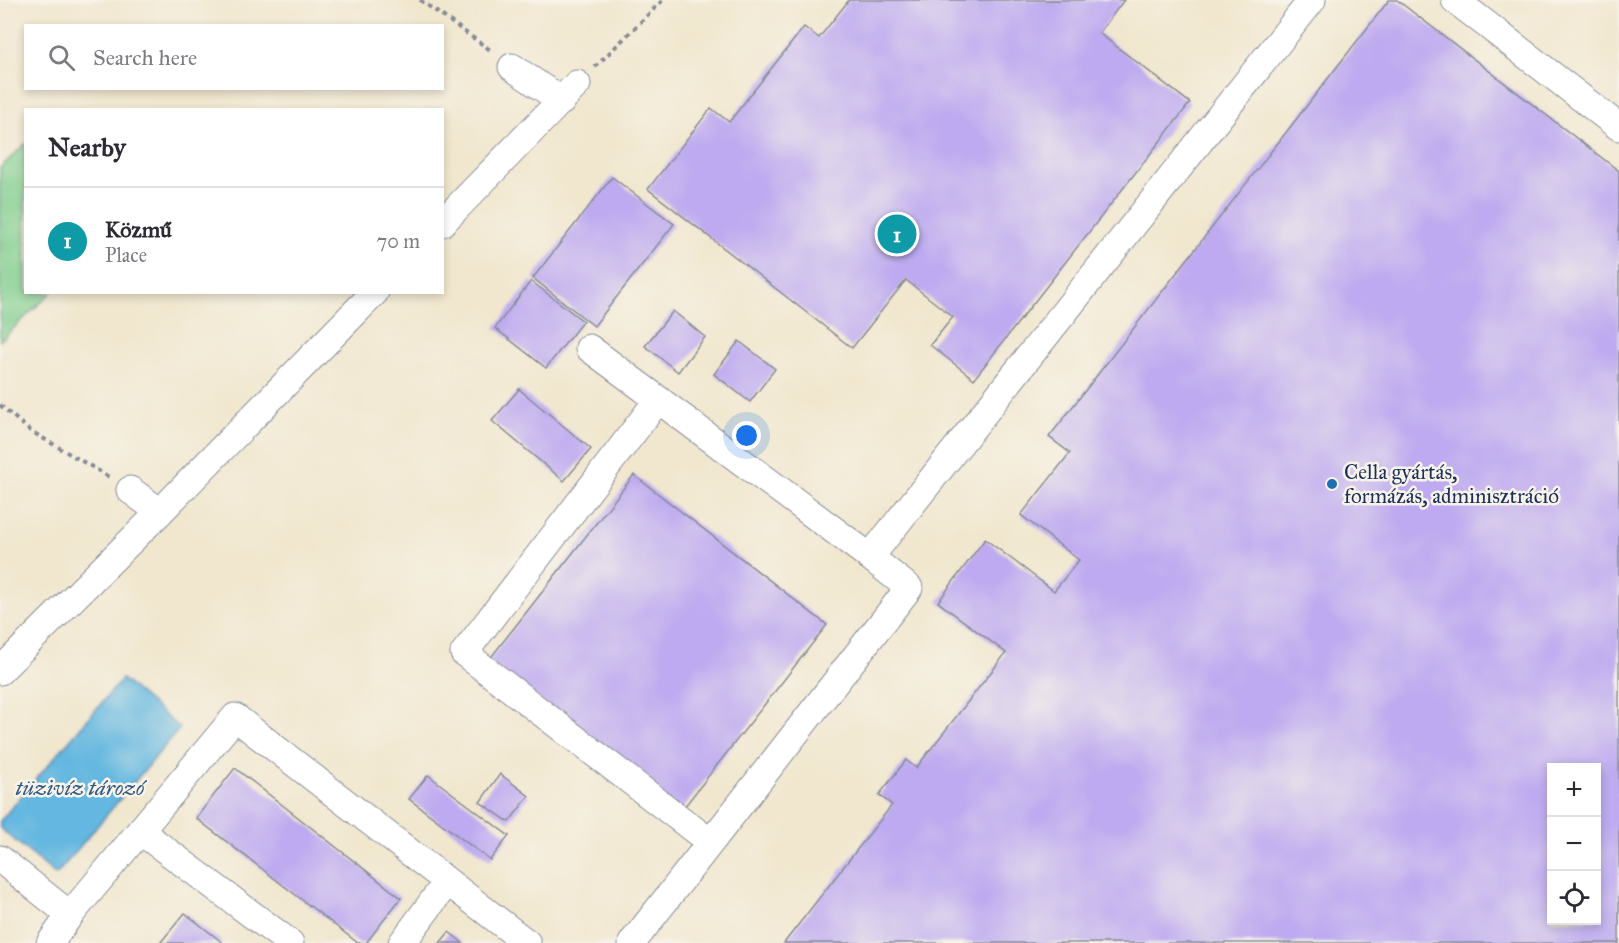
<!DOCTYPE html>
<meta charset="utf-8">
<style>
body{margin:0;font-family:"IM FELL Great Primer",serif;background:#f7f7f7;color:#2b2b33}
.controls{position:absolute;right:18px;bottom:18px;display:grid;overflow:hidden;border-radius:0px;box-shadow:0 3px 9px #0003}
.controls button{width:54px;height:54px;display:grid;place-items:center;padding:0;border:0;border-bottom:2px solid #e1e1e2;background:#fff;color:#2b2b33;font:30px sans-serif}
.you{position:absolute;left:747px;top:436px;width:21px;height:21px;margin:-15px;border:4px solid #fff;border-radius:50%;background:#1a73e8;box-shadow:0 0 0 9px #1a73e833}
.badge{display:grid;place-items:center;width:39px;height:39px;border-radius:50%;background:#b45309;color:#fff;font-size:20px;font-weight:700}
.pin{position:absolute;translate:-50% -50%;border:3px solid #fff;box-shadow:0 2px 6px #0006}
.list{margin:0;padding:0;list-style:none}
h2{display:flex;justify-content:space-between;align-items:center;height:78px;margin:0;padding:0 24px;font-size:26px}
h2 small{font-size:20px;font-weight:400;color:#7c7c81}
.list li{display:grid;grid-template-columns:39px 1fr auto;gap:18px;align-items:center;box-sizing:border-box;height:108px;padding:0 24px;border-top:2px solid #e1e1e2}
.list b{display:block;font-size:22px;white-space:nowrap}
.list p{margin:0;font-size:20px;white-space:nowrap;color:#7c7c81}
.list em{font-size:20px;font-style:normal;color:#7c7c81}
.icon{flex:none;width:33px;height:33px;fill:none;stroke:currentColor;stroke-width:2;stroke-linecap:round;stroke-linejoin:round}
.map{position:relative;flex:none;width:1619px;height:943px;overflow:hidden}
.search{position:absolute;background:#fff;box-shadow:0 3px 9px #0003;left:24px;top:24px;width:420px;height:66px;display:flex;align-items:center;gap:15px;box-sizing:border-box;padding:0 21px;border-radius:0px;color:#7c7c81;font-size:22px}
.panel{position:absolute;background:#fff;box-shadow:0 3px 9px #0003;left:24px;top:108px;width:420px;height:186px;border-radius:0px}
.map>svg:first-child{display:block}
.green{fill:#7fcd8d;stroke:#4d7e76;stroke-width:1.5}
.water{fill:#64b7e0;stroke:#40739f;stroke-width:1.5}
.building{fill:#bdaaf0;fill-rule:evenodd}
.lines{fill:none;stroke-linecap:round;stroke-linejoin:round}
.minor-casing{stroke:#868b96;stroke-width:29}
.path{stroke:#868b96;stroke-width:4;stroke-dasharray:4.5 4.5;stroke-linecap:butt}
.minor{stroke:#fff;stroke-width:27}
.poi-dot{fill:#1f6fb2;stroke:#f7f3e8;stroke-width:2}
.labels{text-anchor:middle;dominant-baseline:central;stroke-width:5;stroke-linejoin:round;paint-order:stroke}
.poi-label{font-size:21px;fill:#1b2f5e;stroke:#f7f3e8;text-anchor:start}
.water-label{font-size:22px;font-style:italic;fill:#315885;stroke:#f7f3e8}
</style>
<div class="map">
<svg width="1619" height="943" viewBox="0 0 1619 943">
<rect width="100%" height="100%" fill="#f7f3e8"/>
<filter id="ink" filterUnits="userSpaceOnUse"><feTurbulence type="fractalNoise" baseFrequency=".0167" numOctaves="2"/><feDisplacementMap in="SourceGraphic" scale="12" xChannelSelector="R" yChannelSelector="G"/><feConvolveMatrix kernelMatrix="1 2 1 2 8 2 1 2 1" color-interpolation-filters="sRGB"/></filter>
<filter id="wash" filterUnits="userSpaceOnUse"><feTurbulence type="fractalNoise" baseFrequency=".008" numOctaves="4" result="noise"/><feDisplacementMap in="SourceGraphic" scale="24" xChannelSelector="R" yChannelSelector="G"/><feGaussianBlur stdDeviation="1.35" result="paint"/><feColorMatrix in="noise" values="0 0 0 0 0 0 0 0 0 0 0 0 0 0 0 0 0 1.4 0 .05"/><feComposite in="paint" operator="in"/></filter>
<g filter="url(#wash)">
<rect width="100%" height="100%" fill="#f1e7cf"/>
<polygon class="green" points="25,144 26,292 51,293 0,341 0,168"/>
<polygon class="water" points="122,679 180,728 56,875 0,828 0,821"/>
<g id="blocks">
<g class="building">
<polygon points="849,0 1124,0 1099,33 1190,103 974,379 930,345 953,317 906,280 852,348 648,189 711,108 729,122 804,27 819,38"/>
<path d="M1389 0H1397L1619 171V943H784L892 805 879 795 906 760 916 768 1006 653 938 602 985 539 1054 591 1079 560 1021 515 1070 453 1049 437ZM1552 768H1596V920H1552Z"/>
<polygon points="612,177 674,224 594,326 533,278"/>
<polygon points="531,281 583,321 546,368 495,328"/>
<polygon points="673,311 705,337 678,372 645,346"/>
<polygon points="739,341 775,369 750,402 714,374"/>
<polygon points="519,389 591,449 564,481 492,421"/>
<polygon points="634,475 827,625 681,811 488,661"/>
<polygon points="235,768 401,898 366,943 358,943 196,818"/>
<polygon points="500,774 529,796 509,822 480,802"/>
<polygon points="428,775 509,836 490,860 409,799"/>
<polygon points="185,913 223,943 160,943"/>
<polygon points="449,932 463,943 440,943"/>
</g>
</g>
</g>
<g filter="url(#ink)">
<use href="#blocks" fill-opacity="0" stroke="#868b96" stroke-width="1.5"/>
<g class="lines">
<defs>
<g id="minor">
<polyline points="1455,0 1619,127"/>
<polyline points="512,67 562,101"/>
<polyline points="442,223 577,84"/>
<polyline points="589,348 870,557"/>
<polyline points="658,400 464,653 710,842"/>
<polyline points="130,490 160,512"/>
<polyline points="0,671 160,512 375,292"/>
<polyline points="140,831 290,943"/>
<polyline points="0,859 70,915 50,943"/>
<polyline points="70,915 235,717 527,943"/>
<polyline points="402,943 447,882"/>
<polyline points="632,943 909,588 870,557 1312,0"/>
</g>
</defs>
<use href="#minor" class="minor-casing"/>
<g class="path">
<polyline points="420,0 493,52"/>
<polyline points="595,67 663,0"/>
<polyline points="0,405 29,430 109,477"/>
</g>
<use href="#minor" class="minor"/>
</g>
</g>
<circle class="poi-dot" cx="1332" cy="484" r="6"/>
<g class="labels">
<g class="poi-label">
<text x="1344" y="472">Cella gyártás,<tspan x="1344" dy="24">formázás, adminisztráció</tspan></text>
</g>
<g class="water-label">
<text x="80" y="787">tüzivíz tározó</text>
</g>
</g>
</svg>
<div class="controls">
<button>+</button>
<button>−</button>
<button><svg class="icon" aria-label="locate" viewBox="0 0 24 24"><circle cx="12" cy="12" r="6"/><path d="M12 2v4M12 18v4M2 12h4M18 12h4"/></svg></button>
</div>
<div class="you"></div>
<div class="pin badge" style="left:897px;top:234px;background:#0f9aa8">1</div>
<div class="search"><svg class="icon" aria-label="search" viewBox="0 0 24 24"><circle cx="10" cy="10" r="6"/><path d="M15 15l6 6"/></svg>Search here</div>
<section class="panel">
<h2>Nearby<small></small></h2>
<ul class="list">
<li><span class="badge" style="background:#0f9aa8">1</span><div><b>Közmű</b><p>Place</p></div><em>70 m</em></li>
</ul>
</section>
</div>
